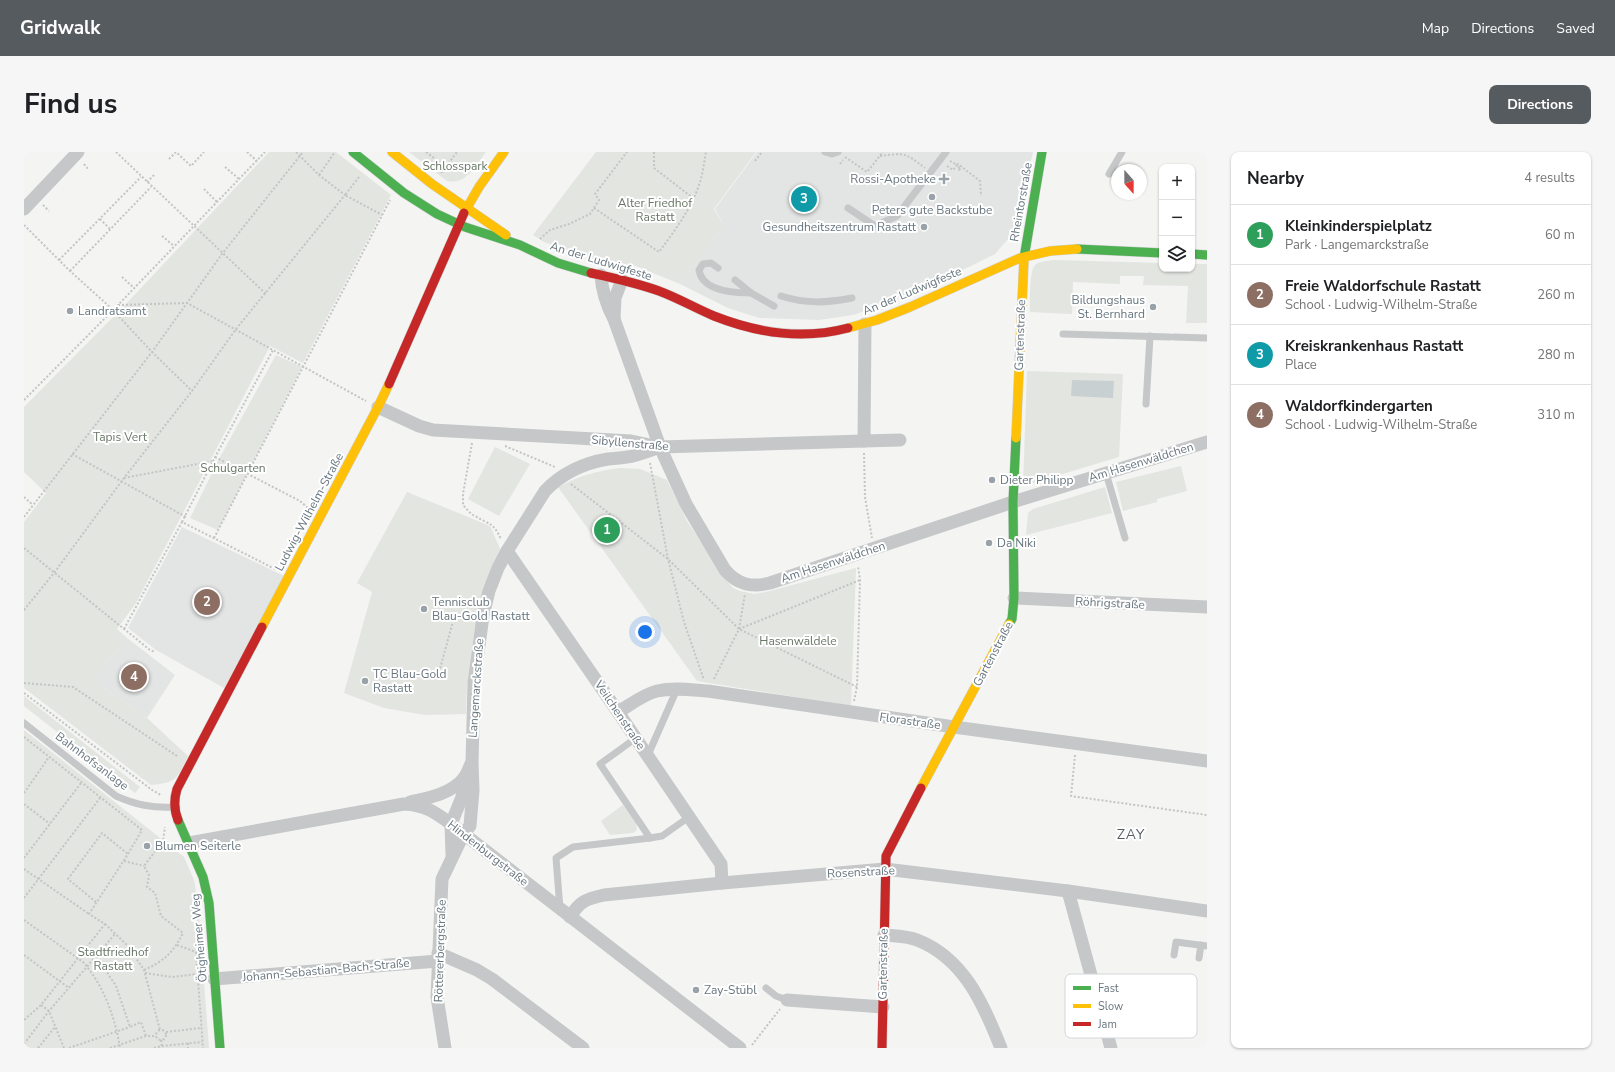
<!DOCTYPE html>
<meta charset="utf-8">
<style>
body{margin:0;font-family:"Nunito Sans",sans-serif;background:#f6f6f6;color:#202124}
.controls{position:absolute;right:12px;top:12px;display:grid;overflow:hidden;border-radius:8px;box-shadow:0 1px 3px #0004}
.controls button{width:36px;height:36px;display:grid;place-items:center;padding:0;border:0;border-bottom:1px solid #e0e0e0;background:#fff;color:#202124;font:20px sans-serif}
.compass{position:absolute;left:1087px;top:12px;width:36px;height:36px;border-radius:50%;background:#fff;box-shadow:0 1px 3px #0004;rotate:159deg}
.you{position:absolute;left:621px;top:480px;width:14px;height:14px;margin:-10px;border:3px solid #fff;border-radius:50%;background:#1a73e8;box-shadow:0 0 0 6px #1a73e833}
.badge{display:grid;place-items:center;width:26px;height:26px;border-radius:50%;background:#565b5f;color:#fff;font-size:13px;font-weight:700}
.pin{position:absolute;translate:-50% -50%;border:2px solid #fff;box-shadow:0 1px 4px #0006}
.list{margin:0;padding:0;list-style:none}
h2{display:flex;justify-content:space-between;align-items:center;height:52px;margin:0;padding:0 16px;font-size:17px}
h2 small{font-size:13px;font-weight:400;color:#757577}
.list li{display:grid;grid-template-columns:26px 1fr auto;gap:12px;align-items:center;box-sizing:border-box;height:60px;padding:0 16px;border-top:1px solid #e0e0e0}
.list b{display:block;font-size:15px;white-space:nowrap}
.list p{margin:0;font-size:13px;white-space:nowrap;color:#757577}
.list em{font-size:13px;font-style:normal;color:#757577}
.icon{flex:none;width:22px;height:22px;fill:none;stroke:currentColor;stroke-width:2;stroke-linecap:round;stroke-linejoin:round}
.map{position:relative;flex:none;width:1183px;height:896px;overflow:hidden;border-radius:8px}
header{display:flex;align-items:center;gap:24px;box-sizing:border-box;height:56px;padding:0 20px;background:#565b5f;color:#fff}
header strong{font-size:19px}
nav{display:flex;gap:22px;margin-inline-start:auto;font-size:14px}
.intro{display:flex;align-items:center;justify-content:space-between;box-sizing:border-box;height:96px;padding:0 24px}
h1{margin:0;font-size:28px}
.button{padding:10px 18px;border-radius:8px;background:#565b5f;color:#fff;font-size:14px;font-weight:700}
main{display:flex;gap:24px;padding:0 24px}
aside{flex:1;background:#fff;border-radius:8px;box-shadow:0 1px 3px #0004}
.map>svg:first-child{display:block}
.built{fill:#e3e4e4}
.green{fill:#e3e5e1}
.water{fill:#c9d0d2}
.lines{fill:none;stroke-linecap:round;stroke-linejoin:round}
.fast-casing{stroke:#cfd0d0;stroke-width:10}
.slow-casing{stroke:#cfd0d0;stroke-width:10}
.jam-casing{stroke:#cfd0d0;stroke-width:10}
.path{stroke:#c4c4c5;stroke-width:2;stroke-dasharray:2 2;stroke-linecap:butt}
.lane{stroke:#c5c7c8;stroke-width:7}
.street{stroke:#c5c7c8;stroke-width:13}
.fast{stroke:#4caf50;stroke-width:9}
.slow{stroke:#ffc107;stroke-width:9}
.jam{stroke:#c62828;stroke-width:9}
.poi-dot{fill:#99a2a8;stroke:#fff;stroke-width:1.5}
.labels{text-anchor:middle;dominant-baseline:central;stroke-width:4;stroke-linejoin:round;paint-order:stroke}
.park-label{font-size:12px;fill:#6a7766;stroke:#fff}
.poi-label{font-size:12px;fill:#68767f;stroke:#fff;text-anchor:start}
.street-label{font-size:12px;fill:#68767f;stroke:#fff}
.quarter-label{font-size:14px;letter-spacing:1px;fill:#555e65;stroke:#fff}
.key{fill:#fff;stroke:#d2d6d9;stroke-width:1}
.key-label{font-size:11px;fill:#68767f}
</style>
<header>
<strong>Gridwalk</strong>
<nav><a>Map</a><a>Directions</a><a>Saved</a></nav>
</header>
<div class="intro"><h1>Find us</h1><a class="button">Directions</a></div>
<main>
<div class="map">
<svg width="1183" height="896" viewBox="0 0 1183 896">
<rect width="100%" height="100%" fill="#f4f4f3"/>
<g class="built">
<polygon points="733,0 1009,0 993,71 985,86 971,102 947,114 861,152 829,163 795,168 735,166 704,156 656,132 700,74 691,57"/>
<polygon points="158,375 262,425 202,537 132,498 104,476"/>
<polygon points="103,486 151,523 123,566 68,528"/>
</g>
<g class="green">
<path d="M245 0H312L367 43 279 211 246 194 112 451 93 477 103 486 68 528 123 566 164 604C154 625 153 631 127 633L0 536V370L22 341 0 320V255L100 154Z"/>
<path d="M385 0H462C451 14 443 33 423 29Z"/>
<polygon points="572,0 732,0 690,57 700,74 656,132 612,114 561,105 520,90 509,83"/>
<path d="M1030 108 1138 111V117H1168V112H1183V171H1162L1164 134 1119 133 1120 124H1096V132L1049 130 1048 162 1006 160C1006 151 1005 119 1011 113 1015 109 1024 109 1030 108Z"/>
<polygon points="252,203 278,215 194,378 166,366 195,307"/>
<polygon points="1003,219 1099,222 1095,305 999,334"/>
<polygon points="471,295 506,312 475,364 444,347"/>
<polygon points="1157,314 1163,339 1133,347 1133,350 1099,359 1092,330"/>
<path d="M595 316 616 317 643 328 663 369 703 429 709 436 716 439 730 442 742 440 832 416 827 554 673 529 534 335C555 324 572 319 595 316Z"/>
<polygon points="1081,335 1088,361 1002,383 1004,361 1009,357"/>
<polygon points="383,340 466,374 477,399 451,473 443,536 442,562 401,563 360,556 320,541 348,440 333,431"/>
<polygon points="0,544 116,635 111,641 0,554"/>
<polygon points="0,578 160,705 170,728 174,751 185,896 0,896"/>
<polygon points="599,653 612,671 613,678 609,681 586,683 577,669"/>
</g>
<polygon class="water" points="1048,228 1090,229 1089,246 1047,244"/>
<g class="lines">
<defs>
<g id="fast">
<polyline points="329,0 380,41 413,62 441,75 496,93 534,111 567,121"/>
<polyline points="1053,97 1138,101"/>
<polyline points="1168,102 1183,103"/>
<polyline points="1000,106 1018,0"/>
<polyline points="985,472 988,467 990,446 989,350 992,286"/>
<polyline points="154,668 179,725 185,751 196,896"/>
</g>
<g id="slow">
<polyline points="368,0 408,32 482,83"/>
<polyline points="440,61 455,35 480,0"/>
<polyline points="824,176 853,168 886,155 996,106 1026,99 1053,97"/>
<polyline points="992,286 1000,106"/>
<polyline points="238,475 354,255 365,232"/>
<polyline points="897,636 985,472"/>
</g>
<g id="jam">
<path d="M567 121C590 126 613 131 635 139 654 146 671 156 690 164 733 181 779 188 824 176"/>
<polyline points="365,232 440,61"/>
<path d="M154 668C150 658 150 647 153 637L238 475"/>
<polyline points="858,896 862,704 897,636"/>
</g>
</defs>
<use href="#fast" class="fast-casing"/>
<use href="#slow" class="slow-casing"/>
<use href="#jam" class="jam-casing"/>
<g class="path">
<polyline points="92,0 242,142"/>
<polyline points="223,0 233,9"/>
<polyline points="402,0 422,15"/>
<polyline points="630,0 630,16 669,46"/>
<path d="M856 4C881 1 880 0 901 16"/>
<polyline points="821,5 843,20 859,0"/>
<polyline points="145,7 152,0 167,14 180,0"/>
<polyline points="731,9 738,0"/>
<polyline points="926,9 933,13 934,12 956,29 957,44"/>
<polyline points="60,12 64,17"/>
<polyline points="816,12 819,8"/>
<polyline points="923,14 929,18 933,13 935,15 934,17 935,18 938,15"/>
<polyline points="201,15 215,27"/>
<polyline points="417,21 433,0"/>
<polyline points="295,23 311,0"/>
<polyline points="335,25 321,43 358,63"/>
<polyline points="123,30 130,23"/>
<polyline points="180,37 193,50"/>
<polyline points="19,53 25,59"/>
<path d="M570 56 635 100C651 78 668 56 676 30 679 21 680 10 682 0"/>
<polyline points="76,67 86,77"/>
<polyline points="0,73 46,119 87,156 128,200 168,239"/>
<polyline points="138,84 150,94"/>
<polyline points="516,87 526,78 545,72 566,62 575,48 571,42 603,0"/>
<polyline points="35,108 117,25"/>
<polyline points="46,119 127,35"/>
<polyline points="98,125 110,136"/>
<polyline points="94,153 163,151 342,249"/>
<polyline points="0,248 94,153 241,0"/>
<path d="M448 291 439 342V353C443 357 446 362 451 364 466 373 469 370 477 387"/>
<polyline points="481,294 531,315"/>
<polyline points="840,301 841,345 848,386"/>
<polyline points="48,302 162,365"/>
<polyline points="191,305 276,349 284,356"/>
<polyline points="626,311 644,407 660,470 680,528"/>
<polyline points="100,326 189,309"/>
<polyline points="547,332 644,407 715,477 833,535"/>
<polyline points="0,345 9,353"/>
<polyline points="0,365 128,200 198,102 279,0"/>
<polyline points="158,370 189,309 249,198"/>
<polyline points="190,386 366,48"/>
<polyline points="0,396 126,498 131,500"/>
<polyline points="0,458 30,421 100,326 168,239 212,177 321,43 295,23 272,0"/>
<polyline points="100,477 158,370 251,417"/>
<polyline points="715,477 836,428"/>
<polyline points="414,524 431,462"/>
<polyline points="690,527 715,477 721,442"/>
<polyline points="0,531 49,535 153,604"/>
<polyline points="0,541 128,638 137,643"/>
<polyline points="830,549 833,535 836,428 834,414"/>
<polyline points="0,585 118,678 104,702 65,762 81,772 17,853 0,868"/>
<polyline points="1051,603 1047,644 1183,663"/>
<polyline points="0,641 25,605"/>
<polyline points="0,652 26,672"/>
<polyline points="0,706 57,631"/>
<polyline points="100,709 120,714"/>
<polyline points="0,717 65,762"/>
<polyline points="0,746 76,646"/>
<polyline points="72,750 44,727 78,681 104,702"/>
<path d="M0 768 59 810C80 834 91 865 96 896"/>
<polyline points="81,772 104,794 120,818 136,878"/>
<polyline points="153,793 172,800 179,896"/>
<polyline points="0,803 45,836"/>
<polyline points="72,804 92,834 106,875 117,870 122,884"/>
<path d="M120 818C140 809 149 801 159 781L137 764 131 741 123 735 125 723 120 714 139 689 141 675"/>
<polyline points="121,821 148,825 173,822"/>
<polyline points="17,853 25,859 40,896"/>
<circle cx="137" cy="883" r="5"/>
<polyline points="142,880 177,876"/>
<polyline points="137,888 138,896"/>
<polyline points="164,891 164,896"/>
<polyline points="0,892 25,859 91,782"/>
<polyline points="728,893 756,857"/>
<polyline points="14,896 31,875"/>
<polyline points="45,896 106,875"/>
<polyline points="86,896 122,884 132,884"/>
<polyline points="130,896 138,894 178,890"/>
</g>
<g class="lane">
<polyline points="801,0 808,2 814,0"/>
<polyline points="1085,22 1098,0"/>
<polyline points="824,56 851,74 873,64 922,0"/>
<path d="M694 116 687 111 679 112 675 118C678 139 710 141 727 141"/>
<polyline points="711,128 727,141 750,154"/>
<path d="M757 144C783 152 802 151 828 146"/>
<polyline points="1039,182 1146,185"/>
<polyline points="1150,185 1183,186"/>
<polyline points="1122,252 1126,184"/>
<polyline points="1082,321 1101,386"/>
<path d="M0 571 92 644C112 653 128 656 150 655"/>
<polyline points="624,603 653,537"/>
<polyline points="626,686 638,684 665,665"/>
<polyline points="536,757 532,706 549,695 626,686 576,612 612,586"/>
<polyline points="1150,803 1152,790 1183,794"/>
<polyline points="1175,806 1177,793"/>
<polyline points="742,836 752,844 763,848"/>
</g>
<g class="street">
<polyline points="0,57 54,0"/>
<path d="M577 123C578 140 582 152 590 167L636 295 662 352 701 418C713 432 727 436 746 431L989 350 1183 290"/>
<polyline points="590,167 591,146 598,128"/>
<polyline points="354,255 395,274 409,278 607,289 636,295 840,289 841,172"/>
<polyline points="840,289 876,288"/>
<polyline points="483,399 594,560 697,712 698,731"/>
<polyline points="990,446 1183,455"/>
<path d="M594 560C606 553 620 542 633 539 650 535 668 538 684 539L930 575 1183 609"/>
<path d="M386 650C404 646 427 642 440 626 443 622 445 616 447 612"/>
<path d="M165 691 380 652C401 653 411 660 427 672L716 896"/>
<polyline points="428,702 427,672 438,645 440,626"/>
<polyline points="1044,739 1087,896"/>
<path d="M546 765C556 749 562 747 580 743L698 731 861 717 1044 739 1183 759"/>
<path d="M860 783C871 784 883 784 893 788 940 806 960 853 977 896"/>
<polyline points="414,801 453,818 468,827 559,896"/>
<polyline points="190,827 414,809"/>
<polyline points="763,848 859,855"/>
<path d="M421 896 413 845 418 727 440 681 446 674 449 638 448 611 450 531 459 464 465 439 474 416 483 399 521 339C538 321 560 311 584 307 592 306 601 306 609 304 618 302 627 298 636 295"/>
</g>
<use href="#fast" class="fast"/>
<use href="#slow" class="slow"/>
<use href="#jam" class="jam"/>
</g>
<g class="poi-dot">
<path d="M918 21h4v4h4v4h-4v4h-4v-4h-4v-4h4z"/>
<circle cx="908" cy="45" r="4"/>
<circle cx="900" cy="75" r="4"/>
<circle cx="1129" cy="155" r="4"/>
<circle cx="46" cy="159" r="4"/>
<circle cx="968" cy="328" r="4"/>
<circle cx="965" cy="391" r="4"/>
<circle cx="400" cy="457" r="4"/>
<circle cx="341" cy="529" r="4"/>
<circle cx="123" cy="694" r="4"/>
<circle cx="672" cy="838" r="4"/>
</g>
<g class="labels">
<g class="park-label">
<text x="431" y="14">Schlosspark</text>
<text x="631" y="51">Alter Friedhof<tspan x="631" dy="14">Rastatt</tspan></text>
<text x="96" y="285">Tapis Vert</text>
<text x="209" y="316">Schulgarten</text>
<text x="774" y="489">Hasenwäldele</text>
<text x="89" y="800">Stadtfriedhof<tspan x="89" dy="14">Rastatt</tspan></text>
</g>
<g class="poi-label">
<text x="912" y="27" text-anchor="end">Rossi-Apotheke</text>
<text x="908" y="58" text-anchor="middle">Peters gute Backstube</text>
<text x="892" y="75" text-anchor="end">Gesundheitszentrum Rastatt</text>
<text x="1121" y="148" text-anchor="end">Bildungshaus<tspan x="1121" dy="14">St. Bernhard</tspan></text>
<text x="54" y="159">Landratsamt</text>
<text x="976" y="328">Dieter Philipp</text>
<text x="973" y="391">Da Niki</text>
<text x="408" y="450">Tennisclub<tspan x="408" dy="14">Blau-Gold Rastatt</tspan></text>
<text x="349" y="522">TC Blau-Gold<tspan x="349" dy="14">Rastatt</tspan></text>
<text x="131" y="694">Blumen Seiterle</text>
<text x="680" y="838">Zay-Stübl</text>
</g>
<g class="street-label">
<text transform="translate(997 50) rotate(-80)">Rheintorstraße</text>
<text transform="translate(577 109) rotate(17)">An der Ludwigfeste</text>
<text transform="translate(888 139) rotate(-23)">An der Ludwigfeste</text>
<text transform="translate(996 183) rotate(-88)">Gartenstraße</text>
<text transform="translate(606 291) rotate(5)">Sibyllenstraße</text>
<text transform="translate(1117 310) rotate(-17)">Am Hasenwäldchen</text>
<text transform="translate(285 360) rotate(-62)">Ludwig-Wilhelm-Straße</text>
<text transform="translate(809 410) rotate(-18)">Am Hasenwäldchen</text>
<text transform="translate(1086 451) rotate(3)">Röhrigstraße</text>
<text transform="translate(969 502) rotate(-62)">Gartenstraße</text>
<text transform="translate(452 536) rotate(-86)">Langemarckstraße</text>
<text transform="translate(596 563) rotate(56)">Veilchenstraße</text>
<text transform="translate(886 569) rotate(8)">Florastraße</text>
<text transform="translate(68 609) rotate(37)">Bahnhofsanlage</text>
<text transform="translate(464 701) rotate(38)">Hindenburgstraße</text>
<text transform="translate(837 720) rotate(-3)">Rosenstraße</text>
<text transform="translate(175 786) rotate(-95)">Ötigheimer Weg</text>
<text transform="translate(416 799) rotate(-88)">Röttererbergstraße</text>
<text transform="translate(859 812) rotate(-89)">Gartenstraße</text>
<text transform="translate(302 818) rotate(-5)">Johann-Sebastian-Bach-Straße</text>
</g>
<g class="quarter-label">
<text x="1107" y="682">ZAY</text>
</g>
</g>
<rect x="1041" y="822" width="132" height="64" rx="6" class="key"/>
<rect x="1049" y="834" width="18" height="4" fill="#4caf50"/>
<rect x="1049" y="852" width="18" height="4" fill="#ffc107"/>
<rect x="1049" y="870" width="18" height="4" fill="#c62828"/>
<g class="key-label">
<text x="1074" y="840">Fast</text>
<text x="1074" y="858">Slow</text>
<text x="1074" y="876">Jam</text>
</g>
</svg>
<div class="controls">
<button>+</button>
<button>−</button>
<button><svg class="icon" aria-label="layers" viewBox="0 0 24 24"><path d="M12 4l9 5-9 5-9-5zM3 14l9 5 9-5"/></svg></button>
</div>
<svg class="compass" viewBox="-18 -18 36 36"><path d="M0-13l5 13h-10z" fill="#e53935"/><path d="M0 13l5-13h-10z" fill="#757577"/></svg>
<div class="you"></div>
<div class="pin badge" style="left:583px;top:378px;background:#2e9e5b">1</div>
<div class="pin badge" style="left:183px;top:450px;background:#8d6e63">2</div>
<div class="pin badge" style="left:780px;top:47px;background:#0f9aa8">3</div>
<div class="pin badge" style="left:110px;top:525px;background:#8d6e63">4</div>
</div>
<aside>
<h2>Nearby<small>4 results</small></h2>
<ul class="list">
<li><span class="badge" style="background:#2e9e5b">1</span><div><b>Kleinkinderspielplatz</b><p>Park · Langemarckstraße</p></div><em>60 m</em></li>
<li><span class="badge" style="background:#8d6e63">2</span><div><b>Freie Waldorfschule Rastatt</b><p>School · Ludwig-Wilhelm-Straße</p></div><em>260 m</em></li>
<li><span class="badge" style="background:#0f9aa8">3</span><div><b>Kreiskrankenhaus Rastatt</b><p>Place</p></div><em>280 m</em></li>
<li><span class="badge" style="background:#8d6e63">4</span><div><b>Waldorfkindergarten</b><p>School · Ludwig-Wilhelm-Straße</p></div><em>310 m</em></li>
</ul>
</aside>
</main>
